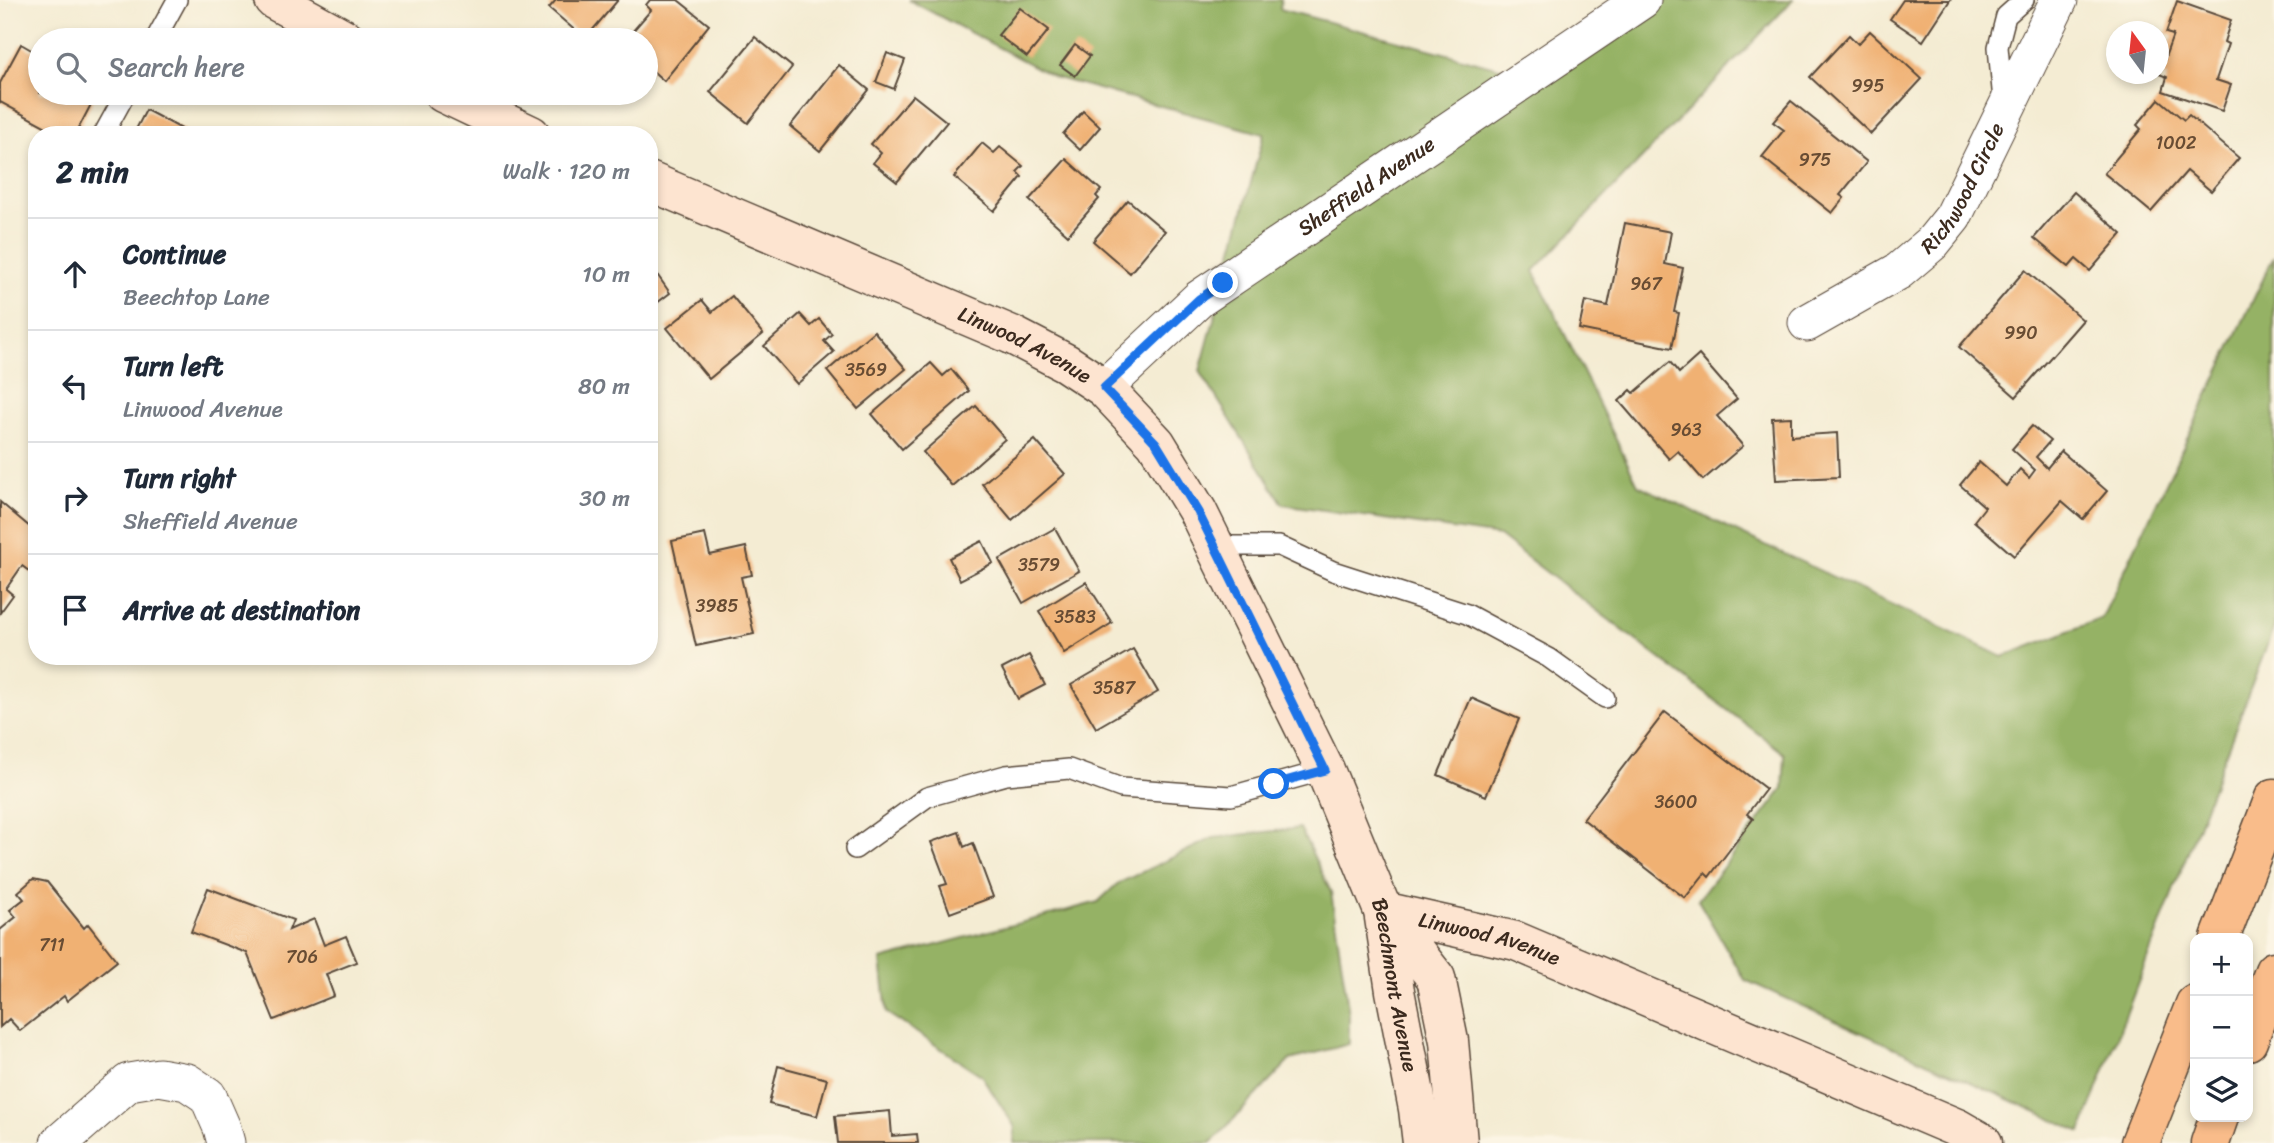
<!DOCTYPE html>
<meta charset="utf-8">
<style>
body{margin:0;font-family:Sriracha,sans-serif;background:#f2f2f3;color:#1f2937}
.controls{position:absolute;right:21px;bottom:21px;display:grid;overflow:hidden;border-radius:14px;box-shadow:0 4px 10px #0003}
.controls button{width:63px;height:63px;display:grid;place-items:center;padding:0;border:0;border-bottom:2px solid #e0e1e3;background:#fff;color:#1f2937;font:35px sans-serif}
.compass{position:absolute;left:2106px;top:21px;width:63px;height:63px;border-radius:50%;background:#fff;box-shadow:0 4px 10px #0003;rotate:345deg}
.stop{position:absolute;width:21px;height:21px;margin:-16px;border:5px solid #1a73e8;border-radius:50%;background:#fff}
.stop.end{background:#1a73e8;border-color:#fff;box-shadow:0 2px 7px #0008}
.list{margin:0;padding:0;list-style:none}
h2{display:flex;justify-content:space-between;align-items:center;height:91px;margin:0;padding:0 28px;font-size:30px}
h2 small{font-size:23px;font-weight:400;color:#747a83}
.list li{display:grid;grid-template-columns:46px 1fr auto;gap:21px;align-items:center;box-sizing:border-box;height:112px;padding:0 28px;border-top:2px solid #e0e1e3}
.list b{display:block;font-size:26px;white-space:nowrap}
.list p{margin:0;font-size:23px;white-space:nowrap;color:#747a83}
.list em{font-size:23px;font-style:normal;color:#747a83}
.icon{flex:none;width:38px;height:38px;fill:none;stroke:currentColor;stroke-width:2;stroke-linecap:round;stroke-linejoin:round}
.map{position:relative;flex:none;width:2274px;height:1143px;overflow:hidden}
.search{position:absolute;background:#fff;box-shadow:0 4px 10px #0003;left:28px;top:28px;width:630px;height:77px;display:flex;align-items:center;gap:18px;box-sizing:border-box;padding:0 24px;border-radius:38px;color:#747a83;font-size:26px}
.panel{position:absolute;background:#fff;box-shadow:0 4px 10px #0003;left:28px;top:126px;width:630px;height:539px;border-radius:28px}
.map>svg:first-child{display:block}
.forest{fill:#95b265;stroke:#686e42;stroke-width:2}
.building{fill:#f0b173}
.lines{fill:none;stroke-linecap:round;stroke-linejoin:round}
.lane-casing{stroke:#574739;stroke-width:22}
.street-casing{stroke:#574739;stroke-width:39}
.secondary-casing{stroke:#574739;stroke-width:41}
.highway-casing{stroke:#574739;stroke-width:41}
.lane{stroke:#fff;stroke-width:19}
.street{stroke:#fff;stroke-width:37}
.secondary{stroke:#fde4d0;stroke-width:38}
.highway{stroke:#f9bc8a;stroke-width:38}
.route{stroke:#1a73e8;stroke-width:9}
.labels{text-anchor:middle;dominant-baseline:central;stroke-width:5;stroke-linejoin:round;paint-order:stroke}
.number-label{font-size:18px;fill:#684c33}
.street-label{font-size:21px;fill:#3b2a1e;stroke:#fcf5e5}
</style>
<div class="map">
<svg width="2274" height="1143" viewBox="0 0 2274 1143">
<rect width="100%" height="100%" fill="#fcf5e5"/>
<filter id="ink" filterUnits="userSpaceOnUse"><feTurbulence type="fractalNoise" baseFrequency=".0143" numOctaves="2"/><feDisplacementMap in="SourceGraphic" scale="14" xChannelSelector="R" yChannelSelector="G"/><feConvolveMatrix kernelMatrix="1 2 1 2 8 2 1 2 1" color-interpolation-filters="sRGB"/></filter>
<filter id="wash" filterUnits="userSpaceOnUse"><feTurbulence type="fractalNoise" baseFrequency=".00686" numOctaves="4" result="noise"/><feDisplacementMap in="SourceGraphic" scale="28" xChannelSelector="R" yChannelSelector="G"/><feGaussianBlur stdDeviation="1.57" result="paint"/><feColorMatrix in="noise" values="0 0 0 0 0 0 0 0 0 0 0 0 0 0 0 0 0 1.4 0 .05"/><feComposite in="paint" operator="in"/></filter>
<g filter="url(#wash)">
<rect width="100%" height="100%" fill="#f4ecd3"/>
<g class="forest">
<polygon points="909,0 1281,0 1280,9 1529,76 1642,0 1793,0 1534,271 1638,485 2003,657 2102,618 2274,256 2274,627 2081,1132 1745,980 1698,900 1783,789 1785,754 1499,536 1283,504 1200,371 1264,134 1054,77"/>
<polygon points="1300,828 1331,892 1349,1014 1349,1044 1290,1060 1211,1143 1014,1143 1015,1127 981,1075 887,1013 881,960 1098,902 1117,884 1213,838"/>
</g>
<g id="blocks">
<g class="building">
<polygon points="556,0 618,0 585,39 549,8"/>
<polygon points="650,0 678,0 709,25 664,81 646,65 646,40 640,40 631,33 651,10 646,5"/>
<polygon points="1903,0 1950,0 1923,41 1890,19"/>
<polygon points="2177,1 2231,20 2224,42 2228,44 2216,80 2231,85 2222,111 2163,91 2167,77 2159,74 2173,35 2166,33"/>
<polygon points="1020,8 1049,30 1027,57 998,35"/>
<polygon points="1870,31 1922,79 1871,134 1810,77 1849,35 1858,44"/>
<polygon points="755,37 792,67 748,123 710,92"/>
<polygon points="21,44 40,55 40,93 97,93 75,135 61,135 0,102 0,83"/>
<polygon points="1075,45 1090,56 1075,76 1060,65"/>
<polygon points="887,53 905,60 894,89 876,82"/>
<polygon points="839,65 869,90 820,151 790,126"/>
<polygon points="913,95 947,122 897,182 873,163 881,153 871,144"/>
<polygon points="2159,99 2184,120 2189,115 2239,158 2211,191 2187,171 2151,212 2104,173 2141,129 2137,125"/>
<polygon points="1791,101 1867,162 1840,195 1844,198 1832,213 1762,157 1784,130 1773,122"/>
<polygon points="146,110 193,135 133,135"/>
<polygon points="1083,111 1100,127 1080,150 1063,134"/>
<polygon points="982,143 994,153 1000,147 1023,166 1017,172 1022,177 994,211 954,177"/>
<polygon points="1066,159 1101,190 1096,196 1099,199 1068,235 1029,200"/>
<polygon points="2074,192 2122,234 2090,271 2076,259 2069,267 2034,238"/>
<polygon points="1128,200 1165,231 1130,273 1093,241"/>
<polygon points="1625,223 1671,232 1665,264 1683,268 1674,312 1679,313 1672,348 1579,329 1585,301 1608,306"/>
<polygon points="649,263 670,293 649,309"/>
<polygon points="2025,270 2083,320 2016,397 1959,347"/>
<polygon points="732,296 763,334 709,379 667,328 702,300 712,312"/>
<polygon points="800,314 811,326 819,319 832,334 824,341 834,352 797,384 764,346"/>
<polygon points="874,331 906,369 858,409 827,371"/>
<polygon points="1699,355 1737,399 1717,416 1743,446 1703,480 1678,451 1669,459 1619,401 1631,390 1634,393 1670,362 1679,373"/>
<polygon points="931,363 943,376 951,369 969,391 902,449 872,414"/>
<polygon points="976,406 1005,439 952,486 923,452"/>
<polygon points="1791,417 1791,436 1837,433 1839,477 1776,480 1772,418"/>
<polygon points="2032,426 2050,441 2036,457 2047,468 2061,451 2107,491 2083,519 2062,501 2014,556 1974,521 1985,507 1960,485 1979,462 2006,486 2020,469 2029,478 2035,470 2012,449"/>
<polygon points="1035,440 1065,474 1012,520 982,484"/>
<polygon points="0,502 37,533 37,577 22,566 6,589 13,595 0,613"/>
<polygon points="1055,528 1079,571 1023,603 999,560"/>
<polygon points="705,534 710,555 746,547 752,575 741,577 754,634 696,646 672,541"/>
<polygon points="982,541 993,563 960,580 949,558"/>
<polygon points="1086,582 1112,623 1064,653 1039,611"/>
<polygon points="1133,649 1158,692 1096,728 1071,685"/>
<polygon points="1029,655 1045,685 1018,699 1002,669"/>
<polygon points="1471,698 1519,719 1486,796 1438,775"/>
<polygon points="1665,712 1766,789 1747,814 1753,819 1709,877 1705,873 1685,898 1583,819"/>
<polygon points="959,832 964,847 973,843 993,897 950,913 940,886 947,884 931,842"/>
<polygon points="33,879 47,882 84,928 88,924 117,961 67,1001 64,996 20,1031 9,1019 0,1027 0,930 16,917 10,910 24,899 18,892"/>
<polygon points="208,888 293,920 289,930 314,919 324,945 346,936 357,962 326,974 334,996 274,1020 247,953 191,932"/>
<polygon points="778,1066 827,1079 817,1116 769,1104"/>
<polygon points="890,1111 892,1136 917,1134 918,1143 838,1143 835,1116"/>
</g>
</g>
</g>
<g filter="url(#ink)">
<use href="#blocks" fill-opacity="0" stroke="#574739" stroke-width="2"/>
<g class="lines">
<defs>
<g id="lane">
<polyline points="155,40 177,0"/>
<polyline points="2003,101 1998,47 2006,16 2024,0"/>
<polyline points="104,133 126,93"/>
<polyline points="1215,546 1279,546 1333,571 1467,614 1549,658 1605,698"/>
<polyline points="855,849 927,797 1006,775 1069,769 1121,788 1231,796 1325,770"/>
</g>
<g id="street">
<path id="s1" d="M1807 323 1899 271 1932 243 1953 217 2059 0"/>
<path id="s2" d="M1104 388 1199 299 1642 0"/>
<polyline points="59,1143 129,1082 159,1077 187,1082 208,1096 222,1128 226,1143"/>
</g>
<g id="secondary">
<polyline points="274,0 347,40"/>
<polyline points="443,93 531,135"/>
<path id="s3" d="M649 181 1012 335 1066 363 1104 388 1156 443 1198 512 1325 770 1383 911 1395 991 1418 1109 1422 1143"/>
<path id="s4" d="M1383 911 1516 941 1957 1128 1983 1143"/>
<polyline points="1385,913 1436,978 1449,1041 1458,1143"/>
</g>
<g id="highway">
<polyline points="2220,938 2274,798"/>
<polyline points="2248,1041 2274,971"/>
<polyline points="2140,1143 2195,1004"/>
<polyline points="2210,1143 2219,1117"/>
</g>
</defs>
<use href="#lane" class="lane-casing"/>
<use href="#street" class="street-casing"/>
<use href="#secondary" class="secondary-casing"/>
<use href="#highway" class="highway-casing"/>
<use href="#lane" class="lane"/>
<use href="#street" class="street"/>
<use href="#secondary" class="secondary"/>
<use href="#highway" class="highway"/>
</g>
</g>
<g class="lines" filter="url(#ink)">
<polyline class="route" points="1223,283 1199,299 1104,388 1156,443 1198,512 1325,770 1274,784"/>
</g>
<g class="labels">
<g class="number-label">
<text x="1868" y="86">995</text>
<text x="2176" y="143">1002</text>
<text x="1815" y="160">975</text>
<text x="1646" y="284">967</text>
<text x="2021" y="333">990</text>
<text x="866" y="370">3569</text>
<text x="1686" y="430">963</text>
<text x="1039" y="565">3579</text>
<text x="717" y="606">3985</text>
<text x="1075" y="617">3583</text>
<text x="1114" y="688">3587</text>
<text x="1676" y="802">3600</text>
<text x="52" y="945">711</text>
<text x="302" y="957">706</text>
</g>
<g class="street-label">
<text stroke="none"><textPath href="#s2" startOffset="332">Sheffield Avenue</textPath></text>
<text stroke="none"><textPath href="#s1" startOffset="212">Richwood Circle</textPath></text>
<text stroke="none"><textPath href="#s3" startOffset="410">Linwood Avenue</textPath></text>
<text stroke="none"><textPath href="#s4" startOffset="110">Linwood Avenue</textPath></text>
<text stroke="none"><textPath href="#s3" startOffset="1172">Beechmont Avenue</textPath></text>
</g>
</g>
</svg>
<div class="controls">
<button>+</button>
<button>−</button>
<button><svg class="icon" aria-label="layers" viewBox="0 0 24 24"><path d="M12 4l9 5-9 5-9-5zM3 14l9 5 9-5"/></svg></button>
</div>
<svg class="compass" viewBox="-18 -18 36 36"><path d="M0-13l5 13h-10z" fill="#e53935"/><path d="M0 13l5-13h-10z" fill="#747a83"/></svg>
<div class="stop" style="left:1274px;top:784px"></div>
<div class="stop end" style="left:1223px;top:283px"></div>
<div class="search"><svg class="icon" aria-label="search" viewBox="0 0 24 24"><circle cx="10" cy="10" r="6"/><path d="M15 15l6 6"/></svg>Search here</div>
<section class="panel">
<h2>2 min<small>Walk · 120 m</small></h2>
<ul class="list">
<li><svg class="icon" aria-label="ahead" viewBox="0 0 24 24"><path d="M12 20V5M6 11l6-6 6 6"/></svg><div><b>Continue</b><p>Beechtop Lane</p></div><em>10 m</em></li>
<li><svg class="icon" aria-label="left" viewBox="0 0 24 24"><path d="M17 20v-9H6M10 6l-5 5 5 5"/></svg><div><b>Turn left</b><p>Linwood Avenue</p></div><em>80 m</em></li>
<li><svg class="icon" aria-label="right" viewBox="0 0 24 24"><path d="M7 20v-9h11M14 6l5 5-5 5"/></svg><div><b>Turn right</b><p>Sheffield Avenue</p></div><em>30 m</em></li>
<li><svg class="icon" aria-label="arrive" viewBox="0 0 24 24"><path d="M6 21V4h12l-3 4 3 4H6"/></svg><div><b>Arrive at destination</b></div></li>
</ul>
</section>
</div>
